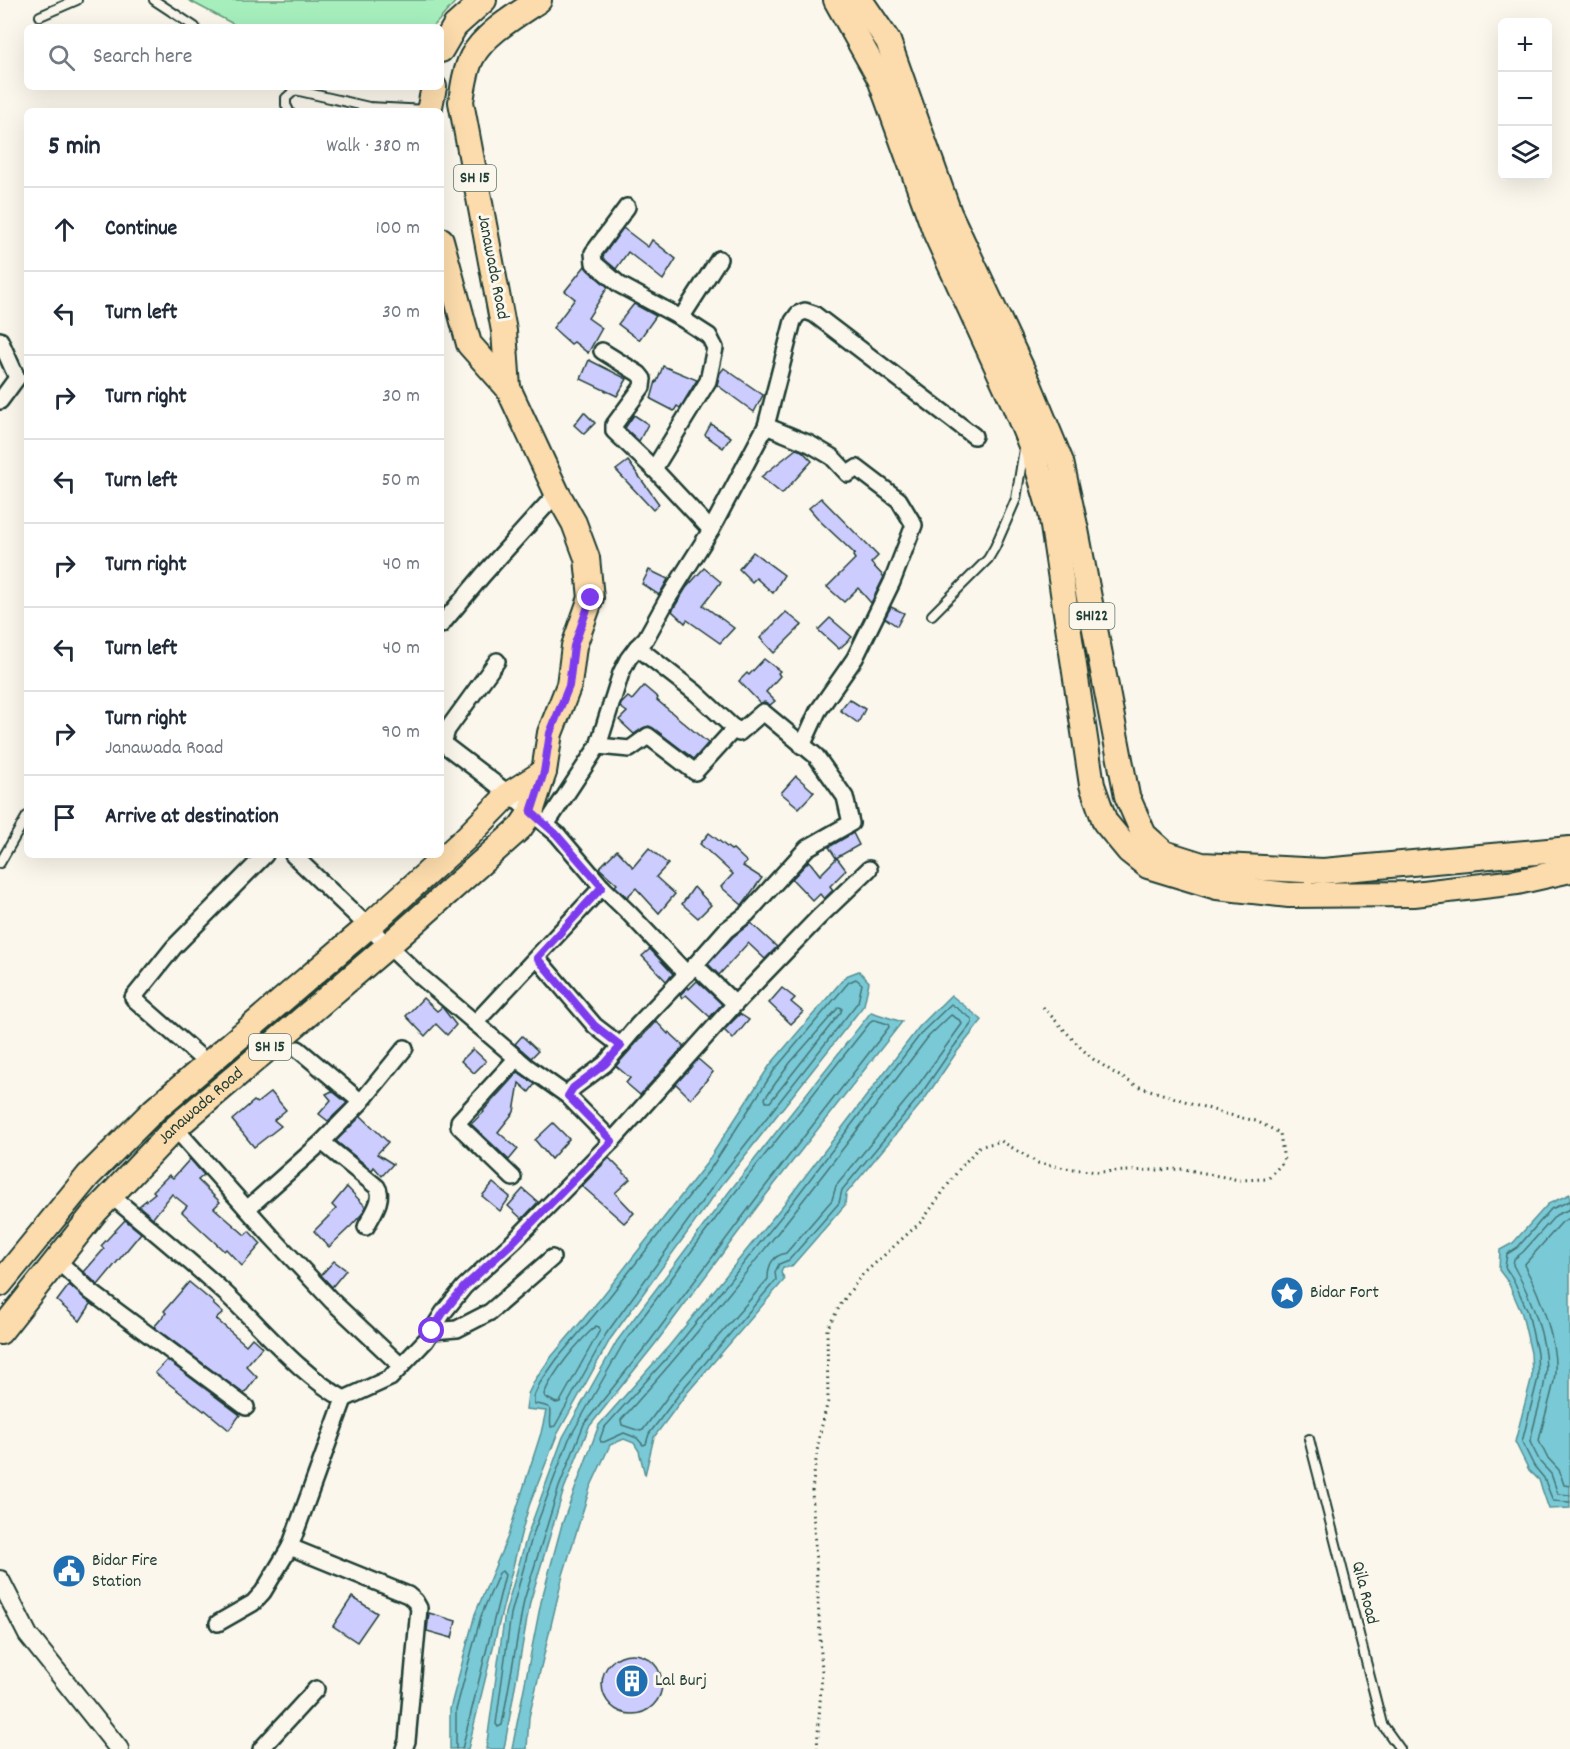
<!DOCTYPE html>
<meta charset="utf-8">
<style>
body{margin:0;font-family:Dekko,sans-serif;background:#f2f2f3;color:#1f2937}
.controls{position:absolute;right:18px;top:18px;display:grid;overflow:hidden;border-radius:9px;box-shadow:0 6px 24px #0002}
.controls button{width:54px;height:54px;display:grid;place-items:center;padding:0;border:0;border-bottom:2px solid #e0e1e3;background:#fff;color:#1f2937;font:30px sans-serif}
.stop{position:absolute;width:18px;height:18px;margin:-14px;border:4px solid #7c3aed;border-radius:50%;background:#fff}
.stop.end{background:#7c3aed;border-color:#fff;box-shadow:0 2px 6px #0008}
.list{margin:0;padding:0;list-style:none}
h2{display:flex;justify-content:space-between;align-items:center;height:78px;margin:0;padding:0 24px;font-size:26px}
h2 small{font-size:20px;font-weight:400;color:#747a83}
.list li{display:grid;grid-template-columns:39px 1fr auto;gap:18px;align-items:center;box-sizing:border-box;height:84px;padding:0 24px;border-top:2px solid #e0e1e3}
.list b{display:block;font-size:22px;white-space:nowrap}
.list p{margin:0;font-size:20px;white-space:nowrap;color:#747a83}
.list em{font-size:20px;font-style:normal;color:#747a83}
.icon{flex:none;width:33px;height:33px;fill:none;stroke:currentColor;stroke-width:2;stroke-linecap:round;stroke-linejoin:round}
.map{position:relative;flex:none;width:1570px;height:1749px;overflow:hidden}
.search{position:absolute;background:#fff;box-shadow:0 6px 24px #0002;left:24px;top:24px;width:420px;height:66px;display:flex;align-items:center;gap:15px;box-sizing:border-box;padding:0 21px;border-radius:9px;color:#747a83;font-size:22px}
.panel{position:absolute;background:#fff;box-shadow:0 6px 24px #0002;left:24px;top:108px;width:420px;height:750px;border-radius:9px}
.map>svg:first-child{display:block}
.green{fill:#a6efbd;stroke:#629678;stroke-width:1.5}
.water{fill:#7ac9d6;stroke:#569195;stroke-width:1.5}
.lines{fill:none;stroke-linecap:round;stroke-linejoin:round}
.shore{stroke:#437575;stroke-width:1.5}
.building{fill:#ccf;stroke:#1f3d34;stroke-width:1.5}
.service-casing{stroke:#1f3d34;stroke-width:12}
.minor-casing{stroke:#1f3d34;stroke-width:20}
.tertiary-casing{stroke:#1f3d34;stroke-width:22}
.primary-casing{stroke:#1f3d34;stroke-width:28}
.path{stroke:#1f3d34;stroke-width:3;stroke-dasharray:1.5 4.5;stroke-linecap:butt}
.service{stroke:#fbf7ec;stroke-width:8}
.minor{stroke:#fbf7ec;stroke-width:15}
.tertiary{stroke:#fbf7ec;stroke-width:18}
.primary{stroke:#fcdcac;stroke-width:24}
.route{stroke:#7c3aed;stroke-width:8}
.labels{text-anchor:middle;dominant-baseline:central;stroke-width:6;stroke-linejoin:round;paint-order:stroke}
.shield{fill:#fbf7ec;stroke:#61756b;stroke-width:1.5}
.shield-label{font-size:16px;font-weight:bold;fill:#1f3d34}
.street-label{font-size:18px;fill:#1f3d34;stroke:#fbf7ec}
.poi-label{font-size:18px;fill:#1f3d34;stroke:#fbf7ec;text-anchor:start}
</style>
<div class="map">
<svg width="1570" height="1749" viewBox="0 0 1570 1749">
<rect width="100%" height="100%" fill="#fbf7ec"/>
<filter id="ink" filterUnits="userSpaceOnUse"><feTurbulence type="fractalNoise" baseFrequency=".0167" numOctaves="2"/><feDisplacementMap in="SourceGraphic" scale="12" xChannelSelector="R" yChannelSelector="G"/><feConvolveMatrix kernelMatrix="1 2 1 2 8 2 1 2 1" color-interpolation-filters="sRGB"/></filter>
<g filter="url(#ink)">
<polygon class="green" points="188,0 457,0 433,27 239,27"/>
<g class="water">
<polygon points="859,971 869,982 864,1005 721,1186 611,1338 557,1435 529,1506 521,1534 468,1749 450,1749 450,1709 475,1614 508,1536 541,1433 546,1411 526,1409 528,1394 535,1380 552,1356 601,1298 706,1164 770,1065 846,976"/>
<polygon points="951,995 982,1020 956,1053 924,1100 846,1194 845,1205 791,1267 783,1267 781,1273 785,1279 687,1393 654,1437 645,1475 639,1451 634,1443 624,1439 610,1445 590,1488 563,1575 529,1717 527,1749 512,1749 541,1602 562,1524 599,1425 669,1346 784,1204 919,1027"/>
<polygon points="871,1012 902,1022 766,1195 655,1344 589,1427 564,1489 530,1602 504,1749 486,1749 505,1613 527,1536 563,1437 617,1341 729,1192"/>
<polygon points="1570,1194 1570,1508 1549,1509 1539,1480 1529,1470 1515,1442 1532,1376 1531,1353 1522,1314 1508,1282 1499,1270 1500,1250 1513,1243 1548,1204"/>
</g>
<g class="lines">
<g class="shore">
<path d="M856 979 862 984 858 1002 716 1182 606 1334 555 1426 551 1427C548 1411 559 1407 535 1404L534 1402V1396L540 1383 557 1359 606 1301 711 1168 775 1069 849 982Z"/>
<polygon points="951,1004 972,1019 972,1023 952,1049 919,1097 842,1190 839,1203 789,1260 779,1264 775,1272 776,1280 683,1389 649,1434 646,1444 643,1445 637,1438 624,1433 604,1442 601,1442 600,1439 604,1428 674,1350 788,1208 923,1031"/>
<polygon points="839,1007 842,1008 841,1012 770,1102 766,1102 765,1098 790,1063"/>
<path d="M951 1015 961 1021 962 1024 913 1092 836 1186 832 1200 786 1253C772 1256 768 1265 768 1279L677 1384 643 1430 640 1431 622 1425 621 1420C731 1298 829 1167 929 1036Z"/>
<polygon points="872,1020 875,1020 888,1024 889,1027 761,1192 650,1341 584,1424 559,1487 524,1600 502,1725 498,1727 496,1724 511,1614 532,1537 569,1439 623,1344 733,1195"/>
<polyline points="1570,1201 1551,1209 1518,1247 1507,1254 1505,1267 1513,1279 1528,1312 1537,1353 1538,1378 1522,1442 1534,1466 1544,1478 1553,1501 1570,1502"/>
<path d="M1570 1209 1556 1215 1523 1252 1514 1259 1513 1265C1530 1295 1550 1343 1545 1379 1542 1400 1534 1421 1530 1442L1540 1462 1551 1474 1558 1494 1570 1495"/>
<path d="M1570 1218 1562 1222 1524 1265C1540 1294 1560 1347 1554 1381 1550 1401 1543 1421 1539 1441L1547 1457 1559 1470 1564 1485 1570 1486"/>
<path d="M596 1326 599 1327 600 1330 560 1402 556 1403 545 1397 544 1394C554 1371 577 1343 596 1326Z"/>
<polyline points="456,1749 456,1710 481,1616 499,1573 502,1571 505,1575 462,1749"/>
</g>
</g>
<g class="building">
<polygon points="623,228 648,247 652,240 676,259 663,280 628,252 616,269 603,258 603,256"/>
<polygon points="585,266 588,270 608,287 588,318 602,328 588,353 574,342 571,344 553,328 575,299 565,291"/>
<polygon points="634,304 656,316 639,340 618,324"/>
<polygon points="589,360 627,379 617,396 581,379"/>
<polygon points="663,366 697,380 680,408 677,406 674,411 651,399 656,381 657,382"/>
<polygon points="724,368 763,395 754,412 717,385 720,373"/>
<polygon points="584,412 595,423 584,434 574,425"/>
<polygon points="634,415 648,424 639,441 625,428"/>
<polygon points="711,424 731,437 723,448 705,435"/>
<polygon points="796,449 802,451 812,461 782,494 761,477"/>
<polygon points="628,461 659,504 653,510 616,470"/>
<polygon points="821,498 878,556 871,563 884,577 871,603 858,588 844,602 827,587 855,559 853,556 855,554 821,522 809,508"/>
<polygon points="753,552 784,575 773,593 756,578 752,582 739,569"/>
<polygon points="704,568 721,582 703,605 734,628 720,643 687,620 685,623 672,611 686,588"/>
<polygon points="649,570 668,579 659,595 642,584"/>
<polygon points="891,607 904,613 897,626 885,618"/>
<polygon points="786,612 802,625 774,653 760,638"/>
<polygon points="830,618 852,637 839,649 818,630"/>
<polygon points="764,659 780,671 778,673 780,676 766,692 775,701 770,705 765,702 760,703 739,681 747,673 749,675"/>
<polygon points="644,686 658,698 657,700 708,743 694,759 653,728 649,726 643,728 634,734 619,720 627,712 620,707 621,704 628,697 632,700"/>
<polygon points="849,699 865,709 858,723 840,710"/>
<polygon points="796,776 814,792 799,808 781,793"/>
<polygon points="709,833 731,850 733,849 747,862 743,866 762,878 742,905 721,887 733,874 700,844"/>
<polygon points="853,833 859,845 836,858 829,847"/>
<polygon points="649,848 668,864 656,877 675,894 659,913 636,888 627,897 615,886 617,884 599,868 617,850 633,867"/>
<polygon points="837,858 846,870 830,886 833,890 824,899 820,894 813,901 792,879 809,861 820,875"/>
<polygon points="694,887 711,905 698,918 682,904"/>
<polygon points="751,923 777,947 765,959 748,943 719,975 708,964 733,937"/>
<polygon points="650,949 673,974 666,981 642,956"/>
<polygon points="697,981 722,1004 710,1017 686,995 682,998 680,995 688,987 689,989"/>
<polygon points="782,988 795,998 791,1002 803,1012 791,1024 769,1003"/>
<polygon points="423,998 437,1011 442,1007 456,1025 447,1035 436,1024 425,1036 406,1016"/>
<polygon points="740,1014 749,1020 733,1039 724,1030"/>
<polygon points="656,1021 668,1034 669,1032 684,1046 640,1095 626,1083 630,1078 616,1066"/>
<polygon points="522,1036 538,1051 531,1058 515,1044"/>
<polygon points="473,1049 486,1061 474,1073 461,1061"/>
<polygon points="698,1059 713,1072 691,1099 676,1084"/>
<polygon points="518,1072 535,1084 529,1092 519,1083 514,1112 498,1132 518,1149 509,1160 471,1124 484,1112 483,1111"/>
<polygon points="332,1091 347,1103 328,1121 319,1114 331,1100 326,1094"/>
<polygon points="271,1092 286,1110 274,1120 281,1126 254,1147 232,1120 254,1101 257,1103"/>
<polygon points="361,1116 388,1142 377,1154 393,1164 382,1176 374,1167 372,1170 336,1141"/>
<polygon points="553,1123 569,1139 551,1159 535,1140"/>
<polygon points="609,1158 630,1179 615,1193 634,1213 624,1223 582,1186"/>
<polygon points="190,1159 204,1175 198,1180 220,1202 214,1208 245,1235 249,1231 261,1244 242,1266 226,1249 224,1251 182,1212 187,1206 172,1194 153,1218 139,1206 155,1193 153,1191 169,1175 173,1178"/>
<polygon points="493,1183 510,1197 500,1211 482,1196"/>
<polygon points="347,1187 366,1207 362,1214 351,1226 329,1247 314,1231 336,1209 332,1205"/>
<polygon points="523,1189 538,1202 522,1219 508,1206"/>
<polygon points="125,1220 141,1233 98,1285 84,1272 104,1249 101,1246"/>
<polygon points="334,1261 346,1270 332,1287 321,1275"/>
<polygon points="189,1282 214,1303 213,1304 223,1313 216,1319 246,1345 252,1338 262,1347 246,1366 257,1377 244,1394 154,1327 166,1313 164,1311"/>
<polygon points="69,1285 91,1304 80,1321 57,1301"/>
<polygon points="167,1360 240,1415 229,1430 205,1410 204,1411 155,1373"/>
<polygon points="352,1597 377,1613 357,1642 333,1626"/>
<polygon points="429,1613 456,1621 452,1638 427,1631"/>
<circle cx="632" cy="1684" r="30"/>
</g>
<g class="lines">
<defs>
<g id="service">
<polyline points="154,0 195,27"/>
<polyline points="40,16 77,0"/>
<polyline points="291,87 295,90 369,107 427,110"/>
<polyline points="289,111 286,105 286,98 295,90"/>
<polyline points="932,615 988,559 995,547 1016,499 1024,449"/>
<polyline points="0,863 27,816"/>
<polyline points="1309,1439 1382,1724 1400,1749"/>
</g>
<g id="minor">
<polyline points="627,207 593,253 594,263 620,285 681,318 709,336 715,348 708,381 654,469"/>
<polyline points="681,318 719,259"/>
<polyline points="0,340 17,378 0,401"/>
<polyline points="602,351 639,374 643,379 642,387 614,425 614,431 654,469 711,530"/>
<polyline points="766,426 810,444 832,457 848,474 857,468 899,500 914,525 892,582 855,658 818,711 802,746"/>
<polyline points="441,625 483,575 557,493"/>
<polyline points="637,647 696,693 739,733 763,712 816,756 845,797 851,823 807,848 747,914 726,930 695,965"/>
<polyline points="497,661 447,730 444,740 446,746 509,794 557,834 602,887 628,912 687,974"/>
<polyline points="598,746 630,749 648,736 695,772 735,728"/>
<polyline points="546,825 598,746 621,673 628,659 637,647 646,638 667,600 711,530 766,426 793,321 798,314 805,311 814,314 974,436"/>
<polyline points="293,855 420,976 526,1066 568,1096 573,1088 605,1064 637,1026 695,965 735,1004"/>
<polyline points="537,958 595,1026 621,1046"/>
<polyline points="475,1023 602,887"/>
<polyline points="298,1049 361,1102"/>
<polyline points="207,1063 133,998 174,947 265,855"/>
<polyline points="175,1128 271,1236 332,1301 401,1366"/>
<polyline points="612,1141 735,1004 819,917 869,869"/>
<path d="M322 1142 377 1187C385 1199 371 1216 366 1227"/>
<polyline points="513,1178 459,1126 459,1121 517,1058"/>
<path d="M110 1195C149 1227 188 1259 225 1293 264 1329 298 1373 344 1399L290 1547 408 1595 415 1601 419 1608 407 1741 404 1749"/>
<polyline points="247,1209 322,1142 361,1102 405,1048"/>
<polyline points="57,1260 91,1292 246,1407"/>
<polyline points="432,1331 457,1329 490,1312 552,1258"/>
<polyline points="344,1399 390,1378 426,1340 443,1313 464,1287 514,1241 612,1141 568,1096"/>
<polyline points="218,1623 253,1603 263,1592 290,1547"/>
<polyline points="261,1749 316,1689"/>
</g>
<polyline id="tertiary" points="0,1580 28,1635 119,1749"/>
<g id="primary">
<polyline points="836,0 880,79 936,234 1014,404 1032,448 1051,513 1092,785 1105,822 1129,851 1148,866 1217,887 1289,895 1414,894 1517,882 1570,870"/>
<polyline points="860,0 888,41 949,213 1028,382 1061,462 1076,530 1127,796 1144,835 1164,853 1202,865 1323,871 1570,849"/>
<polyline points="441,50 455,26 484,0"/>
<polyline points="429,111 434,87"/>
<path d="M508 388 504 331 461 102C463 88 465 71 472 57 485 33 517 15 539 0"/>
<polyline points="0,1284 88,1176 154,1110 369,926 465,839 509,794 544,772"/>
<path id="s1" d="M0 1332 95 1212 175 1128 389 945 520 828 531 812 544 772 550 733 569 685 574 646 591 598 587 558 574 523 557 493 508 388 469 344 441 240"/>
</g>
</defs>
<use href="#service" class="service-casing"/>
<use href="#minor" class="minor-casing"/>
<use href="#tertiary" class="tertiary-casing"/>
<use href="#primary" class="primary-casing"/>
<polyline class="path" points="817,1749 822,1672 812,1490 819,1437 828,1401 827,1329 841,1304 861,1276 922,1221 960,1168 979,1147 1001,1141 1038,1163 1066,1168 1097,1172 1184,1169 1239,1180 1268,1179 1284,1161 1280,1133 1256,1121 1226,1114 1137,1086 1116,1074 1093,1059 1081,1048 1042,1006"/>
<use href="#service" class="service"/>
<use href="#minor" class="minor"/>
<use href="#tertiary" class="tertiary"/>
<use href="#primary" class="primary"/>
</g>
</g>
<g class="lines" filter="url(#ink)">
<polyline class="route" points="432,1331 443,1313 464,1287 514,1241 612,1141 568,1096 573,1088 605,1064 621,1046 595,1026 537,958 602,887 556,834 531,812 544,772 550,733 569,686 574,646 591,598"/>
</g>
<defs>
<symbol id="sight-disc" viewBox="-11 -11 22 22"><circle r="9.5" fill="#1f6fb2" stroke="#fbf7ec"/><path d="M0-6L1.8-2.2L6-1.7L2.9 1.2L3.7 5.4L0 3.3L-3.7 5.4L-2.9 1.2L-6-1.7L-1.8-2.2Z" fill="#fff"/></symbol>
<symbol id="civic-disc" viewBox="-11 -11 22 22"><circle r="9.5" fill="#1f6fb2" stroke="#fbf7ec"/><path d="M-.6-6.5H3V-4.5H.6V-3L4-1V1h2V6H-6V1h2V-1L-.6-3ZM-1.2 2.5V6h2.4V2.5Z" fill="#fff"/></symbol>
<symbol id="building-disc" viewBox="-11 -11 22 22"><circle r="9.5" fill="#1f6fb2" stroke="#fbf7ec"/><path d="M-4-6H4V6H1V3H-1V6H-4ZM-2.5-4.3h1.7v1.8h-1.7ZM.8-4.3h1.7v1.8H.8ZM-2.5-1h1.7V.8h-1.7ZM.8-1h1.7V.8H.8Z" fill="#fff"/></symbol>
</defs>
<g fill-rule="evenodd">
<use href="#sight-disc" x="1268" y="1274" width="38" height="38"/>
<use href="#civic-disc" x="50" y="1552" width="38" height="38"/>
<use href="#building-disc" x="613" y="1662" width="38" height="38"/>
</g>
<g class="labels">
<g class="shield">
<rect x="454" y="165" width="42" height="26" rx="4.5"/>
<rect x="1069.5" y="603" width="45" height="26" rx="4.5"/>
<rect x="249" y="1034" width="42" height="26" rx="4.5"/>
</g>
<g class="shield-label">
<text x="475" y="178">SH 15</text>
<text x="1092" y="616">SH122</text>
<text x="270" y="1047">SH 15</text>
</g>
<g class="street-label">
<text transform="translate(492 267) rotate(79)">Janawada Road</text>
<text stroke="none"><textPath href="#s1" startOffset="303">Janawada Road</textPath></text>
<text transform="translate(1364 1593) rotate(76)">Qila Road</text>
</g>
<g class="poi-label">
<text x="1310" y="1293">Bidar Fort</text>
<text x="92" y="1561">Bidar Fire<tspan x="92" dy="21">Station</tspan></text>
<text x="655" y="1681">Lal Burj</text>
</g>
</g>
</svg>
<div class="controls">
<button>+</button>
<button>−</button>
<button><svg class="icon" aria-label="layers" viewBox="0 0 24 24"><path d="M12 4l9 5-9 5-9-5zM3 14l9 5 9-5"/></svg></button>
</div>
<div class="stop" style="left:432px;top:1331px"></div>
<div class="stop end" style="left:591px;top:598px"></div>
<div class="search"><svg class="icon" aria-label="search" viewBox="0 0 24 24"><circle cx="10" cy="10" r="6"/><path d="M15 15l6 6"/></svg>Search here</div>
<section class="panel">
<h2>5 min<small>Walk · 380 m</small></h2>
<ul class="list">
<li><svg class="icon" aria-label="ahead" viewBox="0 0 24 24"><path d="M12 20V5M6 11l6-6 6 6"/></svg><div><b>Continue</b></div><em>100 m</em></li>
<li><svg class="icon" aria-label="left" viewBox="0 0 24 24"><path d="M17 20v-9H6M10 6l-5 5 5 5"/></svg><div><b>Turn left</b></div><em>30 m</em></li>
<li><svg class="icon" aria-label="right" viewBox="0 0 24 24"><path d="M7 20v-9h11M14 6l5 5-5 5"/></svg><div><b>Turn right</b></div><em>30 m</em></li>
<li><svg class="icon" aria-label="left" viewBox="0 0 24 24"><path d="M17 20v-9H6M10 6l-5 5 5 5"/></svg><div><b>Turn left</b></div><em>50 m</em></li>
<li><svg class="icon" aria-label="right" viewBox="0 0 24 24"><path d="M7 20v-9h11M14 6l5 5-5 5"/></svg><div><b>Turn right</b></div><em>40 m</em></li>
<li><svg class="icon" aria-label="left" viewBox="0 0 24 24"><path d="M17 20v-9H6M10 6l-5 5 5 5"/></svg><div><b>Turn left</b></div><em>40 m</em></li>
<li><svg class="icon" aria-label="right" viewBox="0 0 24 24"><path d="M7 20v-9h11M14 6l5 5-5 5"/></svg><div><b>Turn right</b><p>Janawada Road</p></div><em>90 m</em></li>
<li><svg class="icon" aria-label="arrive" viewBox="0 0 24 24"><path d="M6 21V4h12l-3 4 3 4H6"/></svg><div><b>Arrive at destination</b></div></li>
</ul>
</section>
</div>
